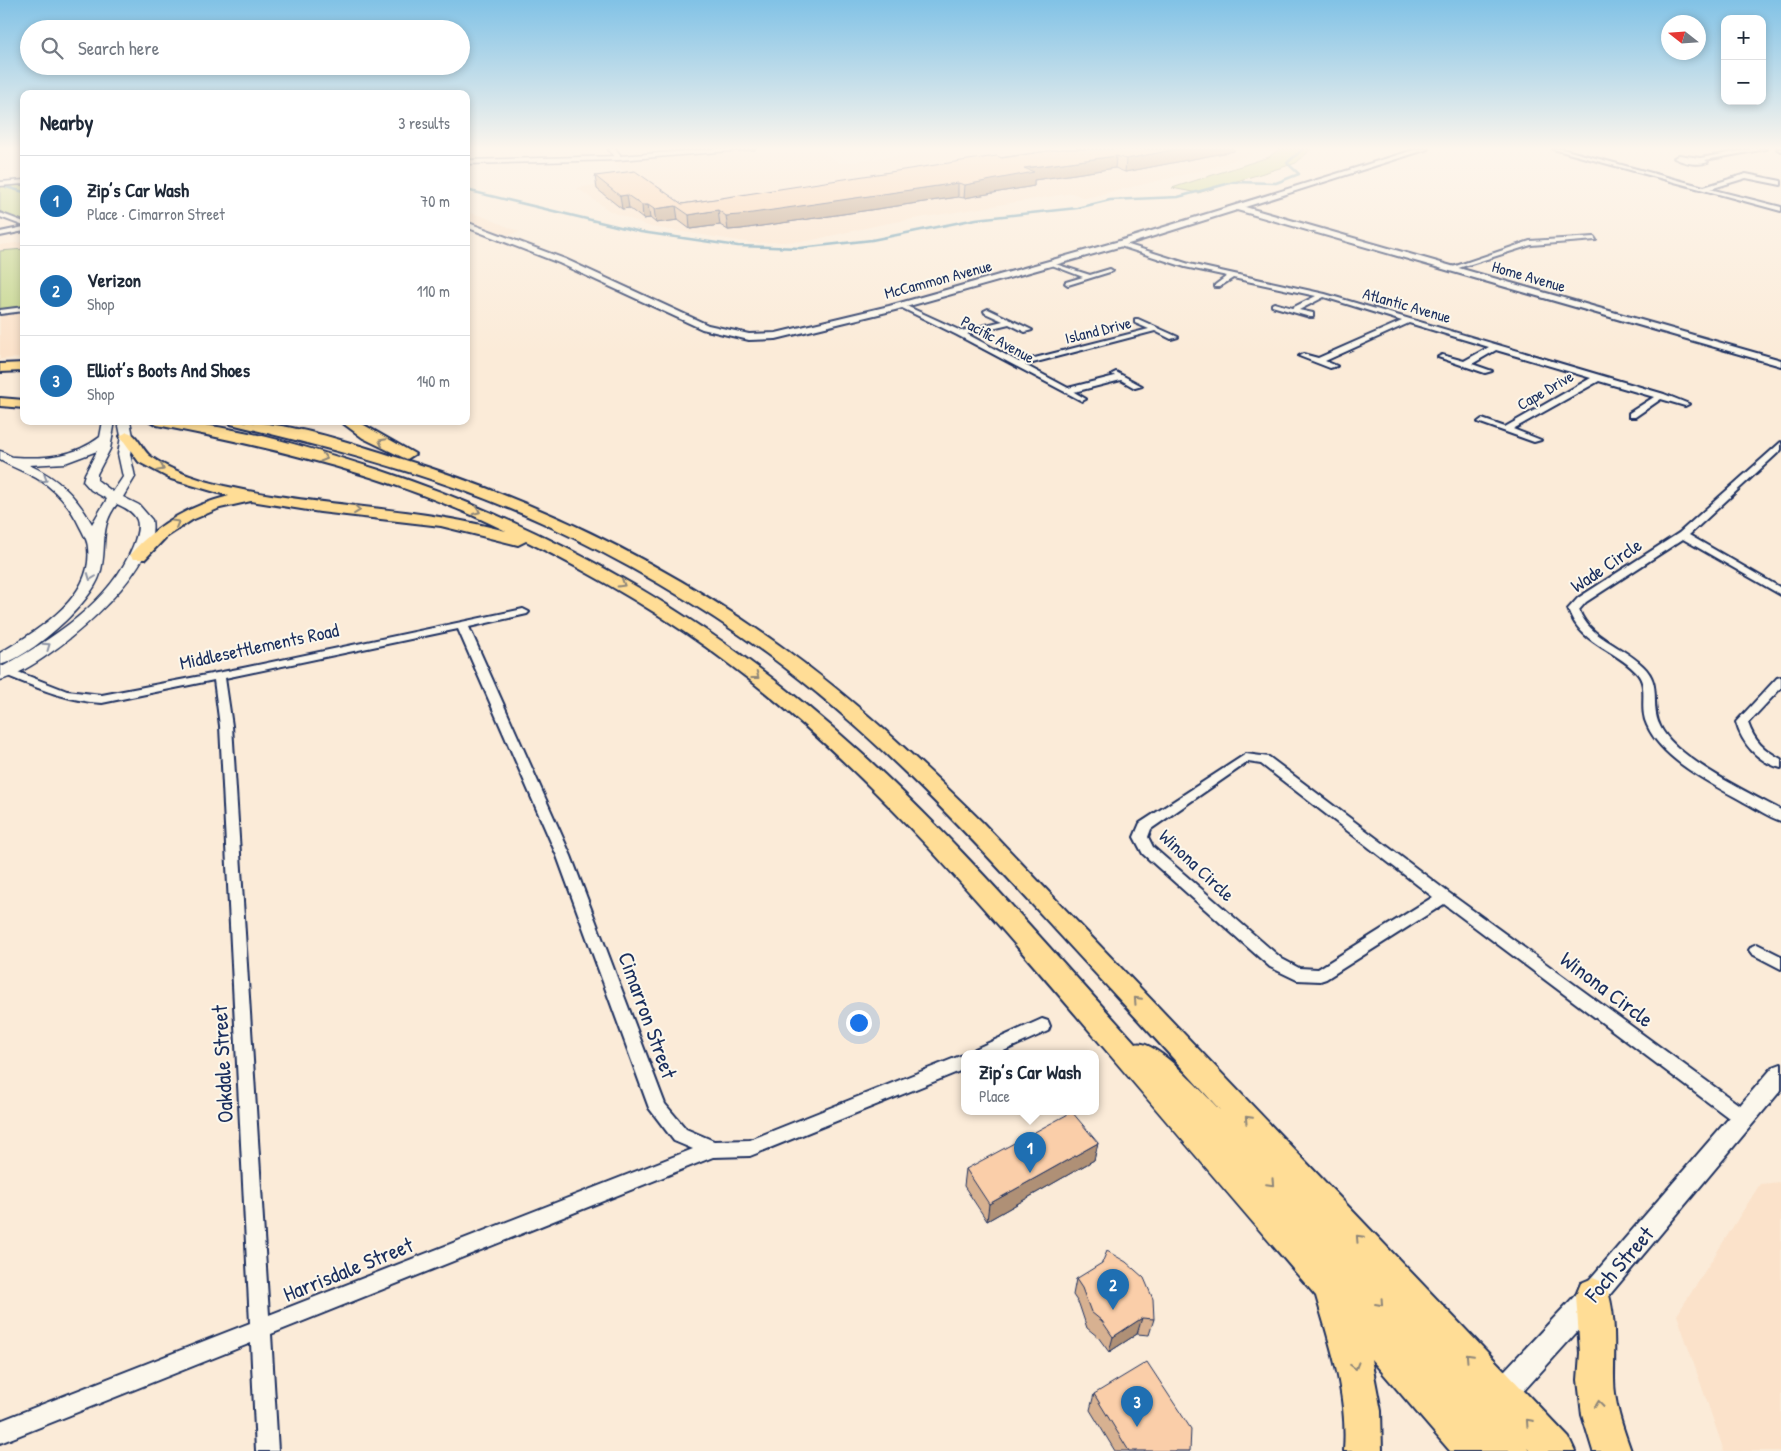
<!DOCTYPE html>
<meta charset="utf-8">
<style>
body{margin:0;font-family:"Patrick Hand",sans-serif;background:#f6f6f7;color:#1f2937}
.controls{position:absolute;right:15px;top:15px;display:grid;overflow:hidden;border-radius:10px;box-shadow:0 2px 8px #0003}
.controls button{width:45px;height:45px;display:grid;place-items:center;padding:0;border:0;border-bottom:1px solid #e0e1e3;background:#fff;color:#1f2937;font:25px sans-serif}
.compass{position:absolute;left:1661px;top:15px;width:45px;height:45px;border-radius:50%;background:#fff;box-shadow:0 2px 8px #0003;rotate:287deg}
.you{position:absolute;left:858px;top:1022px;width:18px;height:18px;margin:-12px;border:4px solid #fff;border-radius:50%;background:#1a73e8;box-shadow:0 0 0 8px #1a73e833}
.badge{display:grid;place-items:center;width:32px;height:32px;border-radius:50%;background:#1f6fb2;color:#fff;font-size:16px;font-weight:700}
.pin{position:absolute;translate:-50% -41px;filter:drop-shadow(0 1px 2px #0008)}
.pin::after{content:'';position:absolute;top:26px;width:18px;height:15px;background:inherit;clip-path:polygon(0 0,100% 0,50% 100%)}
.popup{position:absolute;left:961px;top:1050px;width:138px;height:65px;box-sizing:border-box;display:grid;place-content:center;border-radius:10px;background:#fff;filter:drop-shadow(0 1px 4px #0005);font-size:16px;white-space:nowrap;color:#747a83}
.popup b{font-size:19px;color:#1f2937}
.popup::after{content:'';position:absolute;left:50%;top:100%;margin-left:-10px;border:10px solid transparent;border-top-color:#fff}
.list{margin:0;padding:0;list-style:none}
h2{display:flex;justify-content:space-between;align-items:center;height:65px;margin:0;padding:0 20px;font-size:21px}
h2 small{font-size:16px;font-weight:400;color:#747a83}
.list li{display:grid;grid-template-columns:32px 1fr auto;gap:15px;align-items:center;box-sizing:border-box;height:90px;padding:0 20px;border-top:1px solid #e0e1e3}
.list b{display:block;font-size:19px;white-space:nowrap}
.list p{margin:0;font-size:16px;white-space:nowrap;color:#747a83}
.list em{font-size:16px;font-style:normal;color:#747a83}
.icon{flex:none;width:28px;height:28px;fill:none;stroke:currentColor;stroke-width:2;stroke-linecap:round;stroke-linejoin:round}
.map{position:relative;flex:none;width:1781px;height:1451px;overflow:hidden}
.search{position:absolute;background:#fff;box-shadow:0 2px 8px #0003;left:20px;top:20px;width:450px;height:55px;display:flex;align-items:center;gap:12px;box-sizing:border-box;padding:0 18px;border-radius:28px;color:#747a83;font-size:19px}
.panel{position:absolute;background:#fff;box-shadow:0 2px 8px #0003;left:20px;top:90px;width:450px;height:335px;border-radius:10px}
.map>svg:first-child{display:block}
.built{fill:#fbe2ca}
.green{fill:#c1d489;stroke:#6e8274}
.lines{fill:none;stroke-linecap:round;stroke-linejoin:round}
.stream{stroke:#5c94ae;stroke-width:2.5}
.minor-casing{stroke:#1b2f5e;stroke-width:4}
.tertiary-casing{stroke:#1b2f5e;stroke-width:4}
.secondary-casing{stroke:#1b2f5e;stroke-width:3}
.trunk-casing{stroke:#1b2f5e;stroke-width:4}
.minor{fill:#fbf7ec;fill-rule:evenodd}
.tertiary{fill:#fbf7ec;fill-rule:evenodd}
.secondary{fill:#fbf7ec;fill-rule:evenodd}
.trunk{fill:#ffdd96;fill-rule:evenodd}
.wall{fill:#d7b191;stroke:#1b2f5e}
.shaded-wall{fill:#af9076;stroke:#1b2f5e}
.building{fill:#facea9;stroke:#1b2f5e}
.oneway{stroke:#8d867a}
.oneway2{stroke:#8b93a5}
.labels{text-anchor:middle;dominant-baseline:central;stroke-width:4;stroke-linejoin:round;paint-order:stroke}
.far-street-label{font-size:16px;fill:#1b2f5e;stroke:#fbf7ec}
.street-label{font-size:19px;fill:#1b2f5e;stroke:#fbf7ec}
.near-street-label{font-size:22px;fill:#1b2f5e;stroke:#fbf7ec}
</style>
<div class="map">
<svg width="1781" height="1451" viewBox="0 0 1781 1451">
<rect width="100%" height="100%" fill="#fbebd8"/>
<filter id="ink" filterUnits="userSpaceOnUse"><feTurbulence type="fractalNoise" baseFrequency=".02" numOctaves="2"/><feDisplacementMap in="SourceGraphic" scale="10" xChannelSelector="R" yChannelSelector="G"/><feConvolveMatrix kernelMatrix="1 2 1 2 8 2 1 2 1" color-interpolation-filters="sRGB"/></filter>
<g filter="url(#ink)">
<g class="built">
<polygon points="782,149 818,149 840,163 935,151 933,149 1267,149 1208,169 1085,198 1072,193 883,224 808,241 753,243 651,227 610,211 577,188 635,179 609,160"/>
<polygon points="466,212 482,216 520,232 509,235 466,221"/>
<polygon points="24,242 24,358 0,359 0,245"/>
<polygon points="1781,1182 1781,1451 1724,1451 1677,1315 1760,1184"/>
</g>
<g class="green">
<polygon points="1279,149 1311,149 1296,163 1198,193 1172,188 1269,157"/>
<polygon points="24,184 24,223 0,215 0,186"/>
<polygon points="24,249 24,306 0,309 0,251"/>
</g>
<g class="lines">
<g class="stream">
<polyline points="0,182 6,187 24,192"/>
<polyline points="466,190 641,232 738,246 800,248 872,240 976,219 1077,208 1110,200 1178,197 1234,182 1276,183 1299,174 1287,163 1303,149"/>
</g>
<defs>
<g id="minor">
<polygon points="1553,149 1562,149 1704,187 1746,174 1781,181 1781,185 1746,178 1710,189 1781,207 1781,211"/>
<path d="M1752 149H1766L1705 160 1708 162C1698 166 1684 163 1674 158L1679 155 1700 158Z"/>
<polygon points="1781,149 1781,151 1777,149"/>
<polygon points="0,213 24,222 24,226 0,217"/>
<polygon points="24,227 24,231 0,236 0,232"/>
<polygon points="1594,237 1596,240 1531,245 1452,270 1447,269 1530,241"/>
<polygon points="1119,242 1189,264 1325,294 1664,394 1689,404 1685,406 1661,399 1635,417 1629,417 1629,413 1654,397 1599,381 1513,429 1541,440 1534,442 1478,422 1482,419 1505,427 1591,378 1496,350 1472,364 1492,371 1485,373 1438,357 1442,355 1464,361 1489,347 1409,323 1325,361 1337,366 1330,368 1299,356 1303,354 1318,358 1402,321 1324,297 1299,310 1313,313 1313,317 1310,317 1272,306 1272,304 1274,303 1292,308 1316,296 1233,278 1219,287 1215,287 1215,285 1227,276 1185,267 1117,245"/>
<polygon points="1049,262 1090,275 1110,269 1113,271 1068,285 1065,283 1066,282 1083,277 1049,264"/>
<polygon points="898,304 902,304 961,331 1003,321 985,313 984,311 988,309 1032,330 1025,332 1009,324 967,334 1019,362 1149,329 1135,323 1135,319 1138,319 1178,337 1171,339 1155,331 1025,365 1068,388 1115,376 1112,374 1116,372 1142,386 1135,388 1121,380 1074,392 1086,399 1082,401 957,335 898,306"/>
<polygon points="24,307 24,311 0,314 0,310"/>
<path d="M1781 442V450L1689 535 1781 588V595L1683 539 1586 602 1579 610C1590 639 1622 645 1643 666 1663 685 1649 704 1660 726 1675 758 1749 793 1781 810V821C1768 817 1756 808 1744 802 1712 784 1662 760 1647 725 1638 707 1650 686 1636 672 1612 647 1581 645 1568 609L1578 598 1679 533Z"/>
<path d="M523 609 529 612 527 614 469 627 571 856 665 1104 686 1129 714 1141 750 1140 965 1054V1069L750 1156 713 1157 271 1334 278 1451H256L251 1343 0 1443V1421L250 1323 220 726 214 680 102 703C65 701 34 686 0 673V665L67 691 102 695 243 668ZM458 629 557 856 649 1108 674 1141 693 1149 269 1315 232 726 225 678Z"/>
<path d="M1781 677V688L1748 723C1754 741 1764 750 1781 759V768C1758 762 1742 744 1736 722L1777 678Z"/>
<path d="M1246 754 1269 757 1449 893 1749 1112 1752 1118 1749 1124 1743 1126 1737 1124 1444 904 1326 979 1320 981 1297 980 1270 967 1143 854 1134 837 1140 823ZM1248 762 1261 764 1433 897 1318 969 1299 968 1282 959 1153 847 1148 837 1151 829Z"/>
<polygon points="1757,944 1781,956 1781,969 1752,954 1749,950 1752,946"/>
<polygon points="1042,1019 1048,1021 1050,1026 1048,1031 997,1054 973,1054 975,1049"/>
</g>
<g id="tertiary">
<polygon points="608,149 615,149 622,158 617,159"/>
<polygon points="1417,149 1428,149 1245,207 1781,360 1781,366 1237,210 1122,246 895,310 776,339 749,340 702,329 559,263 466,227 466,222 565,259 708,325 749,334 776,333 889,306 1116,242"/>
<polygon points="1781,1064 1781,1090 1602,1304 1510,1406 1500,1410 1490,1406 1486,1396 1490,1386 1584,1286 1773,1067"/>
</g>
<g id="secondary">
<polygon points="714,149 755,149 619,160 466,164 466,160 619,156"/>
<polygon points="24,180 24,184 0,186 0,182"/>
<path d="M103 421H115L110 449 97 474V480L113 492 123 477 118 454 121 436 118 421H130L133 436 130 454 135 477 123 497 139 505 152 520C162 571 44 669 0 680V668C51 640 111 602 133 546 142 523 140 514 117 504 98 528 108 547 100 574 91 604 30 657 0 665V653C36 631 94 598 88 548 88 541 83 533 80 527 72 510 61 496 47 485 33 474 15 469 0 460V451C5 452 9 457 14 457 45 459 74 457 100 437ZM97 451 85 474 83 481 91 490 107 499 92 524C76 496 58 478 29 465L65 463Z"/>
</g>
<g id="trunk">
<polygon points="24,363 24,371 0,372 0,364"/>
<polygon points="0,398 24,400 24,408 0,406"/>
<path d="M150 421C225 421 307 447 379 470 557 529 720 624 859 751 958 841 1046 944 1136 1044 1155 1038 1206 1096 1220 1110 1161 1045 1101 979 1041 914 956 821 869 729 767 654 697 603 622 560 543 523 443 477 338 450 231 424L229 421C286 421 345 441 399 458 535 500 666 563 782 647 854 699 919 760 982 822L1569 1438 1575 1451H1530L1527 1448 1529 1451H1450L1371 1359 1381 1411 1382 1451H1344C1348 1396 1331 1348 1316 1296 1238 1205 1160 1114 1082 1022 973 895 864 765 729 664 666 616 597 576 526 541L518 545 441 526 320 512 251 501 220 508 192 520 166 537 145 559H133L130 555 133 551C160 522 190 506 229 496L171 479 139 462 120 436 127 432C138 434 141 449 150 456 170 471 200 480 224 486 317 507 414 506 506 531 397 477 276 448 157 425Z"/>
<polygon points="340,421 357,421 415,454 407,459 402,457 363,438"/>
<path d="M1593 1278 1605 1283C1617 1313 1614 1348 1614 1379 1614 1404 1623 1428 1631 1451H1593L1582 1415 1578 1380 1580 1353 1576 1295 1581 1283Z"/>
</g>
</defs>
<use href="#minor" class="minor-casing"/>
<use href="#tertiary" class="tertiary-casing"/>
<use href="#secondary" class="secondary-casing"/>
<use href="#trunk" class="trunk-casing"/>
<use href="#minor" class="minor"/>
<use href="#tertiary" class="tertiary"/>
<use href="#secondary" class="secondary"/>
<use href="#trunk" class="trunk"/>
</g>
<g class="wall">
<polygon points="1061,149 1234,149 1234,151 1125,172 1115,168 1034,180 1034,186 964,198 958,197 741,229 728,230 720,225 690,229 678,220 656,223 650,218 643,219 629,208 622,209 597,189 595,176 682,204"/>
<polygon points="1098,1143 1094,1160 987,1221 964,1186 966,1169"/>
<polygon points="1076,1279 1154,1319 1149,1335 1137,1334 1109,1352 1098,1337 1087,1328 1079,1304 1073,1295"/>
<polygon points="1094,1394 1190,1451 1115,1451 1090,1410"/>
</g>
<g class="shaded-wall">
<polygon points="1178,149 1234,149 1234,151 1125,172 1126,159"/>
<polygon points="1116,156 1115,168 1034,180 1034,186 964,198 965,185 1024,168"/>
<polygon points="958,183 958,197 741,229 728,230 726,216"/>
<polygon points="627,195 629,208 622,209 620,196"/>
<polygon points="642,205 648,205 650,218 643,219"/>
<polygon points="676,206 678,220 656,223 654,209"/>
<polygon points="718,210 720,225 690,229 689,215"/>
<polygon points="1098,1143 1094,1160 987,1221 989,1204"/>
<polygon points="1142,1318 1137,1334 1109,1352 1113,1337"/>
</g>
<g class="building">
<polygon points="1061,149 1178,149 1126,159 1116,156 1024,168 1034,172 965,185 958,183 739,215 726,216 718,210 689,215 676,206 654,209 648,205 642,205 627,195 620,196 595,176 635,171 682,204 968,160 997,156 1002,158"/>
<polygon points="1072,1112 1098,1143 989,1204 966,1169"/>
<polygon points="1107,1251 1126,1262 1144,1278 1153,1299 1154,1319 1142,1318 1113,1337 1102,1321 1091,1312 1082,1288 1076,1279 1102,1263"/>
<polygon points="1147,1362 1191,1429 1190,1451 1129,1451 1094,1394"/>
</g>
<defs><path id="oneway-chevron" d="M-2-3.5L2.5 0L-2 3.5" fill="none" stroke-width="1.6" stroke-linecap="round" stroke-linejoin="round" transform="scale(1.25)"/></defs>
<g class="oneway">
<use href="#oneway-chevron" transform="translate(382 442) rotate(-153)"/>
<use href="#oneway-chevron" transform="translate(324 458) rotate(16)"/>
<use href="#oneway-chevron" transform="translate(161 468) rotate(27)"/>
<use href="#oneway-chevron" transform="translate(357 510) rotate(6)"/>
<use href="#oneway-chevron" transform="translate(477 511) rotate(23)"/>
<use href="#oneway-chevron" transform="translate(176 523) rotate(-30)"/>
<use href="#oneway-chevron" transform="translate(622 584) rotate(31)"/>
<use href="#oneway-chevron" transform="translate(756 676) rotate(38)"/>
<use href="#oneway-chevron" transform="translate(1137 1000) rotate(-133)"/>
<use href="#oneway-chevron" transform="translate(1248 1119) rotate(-133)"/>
<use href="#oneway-chevron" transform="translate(1271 1183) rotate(47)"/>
<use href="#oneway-chevron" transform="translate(1359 1238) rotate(-133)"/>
<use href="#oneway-chevron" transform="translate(1380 1303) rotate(48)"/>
<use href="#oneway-chevron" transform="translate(1469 1357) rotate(-133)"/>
<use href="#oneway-chevron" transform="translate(1355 1366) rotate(74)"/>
<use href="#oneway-chevron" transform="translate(1599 1404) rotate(-97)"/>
<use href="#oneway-chevron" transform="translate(1529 1422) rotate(-132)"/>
</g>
<g class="oneway2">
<use href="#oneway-chevron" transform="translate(44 479) rotate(32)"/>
<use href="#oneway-chevron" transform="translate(91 577) rotate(111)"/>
<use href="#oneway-chevron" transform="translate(47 646) rotate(-35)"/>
</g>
</g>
<linearGradient id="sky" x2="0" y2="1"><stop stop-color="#81c2e6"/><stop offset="0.42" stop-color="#fdf6ed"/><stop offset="1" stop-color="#fdf6ed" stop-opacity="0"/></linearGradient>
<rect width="1781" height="353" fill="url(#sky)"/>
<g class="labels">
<g class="far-street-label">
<text transform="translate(1529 276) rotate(16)">Home Avenue</text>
<text transform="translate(938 279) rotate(-15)">McCammon Avenue</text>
<text transform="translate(1407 305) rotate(16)">Atlantic Avenue</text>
<text transform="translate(1098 330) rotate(-14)">Island Drive</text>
<text transform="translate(998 339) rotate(29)">Pacific Avenue</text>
<text transform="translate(1545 390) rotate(-30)">Cape Drive</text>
</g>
<g class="street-label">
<text transform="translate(1606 565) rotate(-34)">Wade Circle</text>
<text transform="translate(259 646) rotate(-12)">Middlesettlements Road</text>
<text transform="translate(1197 865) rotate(43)">Winona Circle</text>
</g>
<g class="near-street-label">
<text transform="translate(1607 989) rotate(37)">Winona Circle</text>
<text transform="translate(648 1015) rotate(70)">Cimarron Street</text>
<text transform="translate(222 1064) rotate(-93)">Oakdale Street</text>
<text transform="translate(1619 1264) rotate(-49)">Foch Street</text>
<text transform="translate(348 1269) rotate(-22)">Harrisdale Street</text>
</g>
</g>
</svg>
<div class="controls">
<button>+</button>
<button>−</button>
</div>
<svg class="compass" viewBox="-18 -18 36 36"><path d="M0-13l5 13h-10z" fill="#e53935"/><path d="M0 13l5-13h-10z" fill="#747a83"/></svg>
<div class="you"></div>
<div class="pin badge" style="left:1030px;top:1173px">1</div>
<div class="popup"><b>Zip’s Car Wash</b>Place</div>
<div class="pin badge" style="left:1113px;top:1310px">2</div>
<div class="pin badge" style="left:1137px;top:1427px">3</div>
<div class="search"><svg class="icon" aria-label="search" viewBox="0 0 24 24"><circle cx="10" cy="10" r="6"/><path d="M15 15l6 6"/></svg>Search here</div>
<section class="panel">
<h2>Nearby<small>3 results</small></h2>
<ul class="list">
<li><span class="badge">1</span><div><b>Zip’s Car Wash</b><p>Place · Cimarron Street</p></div><em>70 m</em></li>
<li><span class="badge">2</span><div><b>Verizon</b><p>Shop</p></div><em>110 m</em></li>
<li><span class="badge">3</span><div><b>Elliot’s Boots And Shoes</b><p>Shop</p></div><em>140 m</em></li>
</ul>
</section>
</div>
